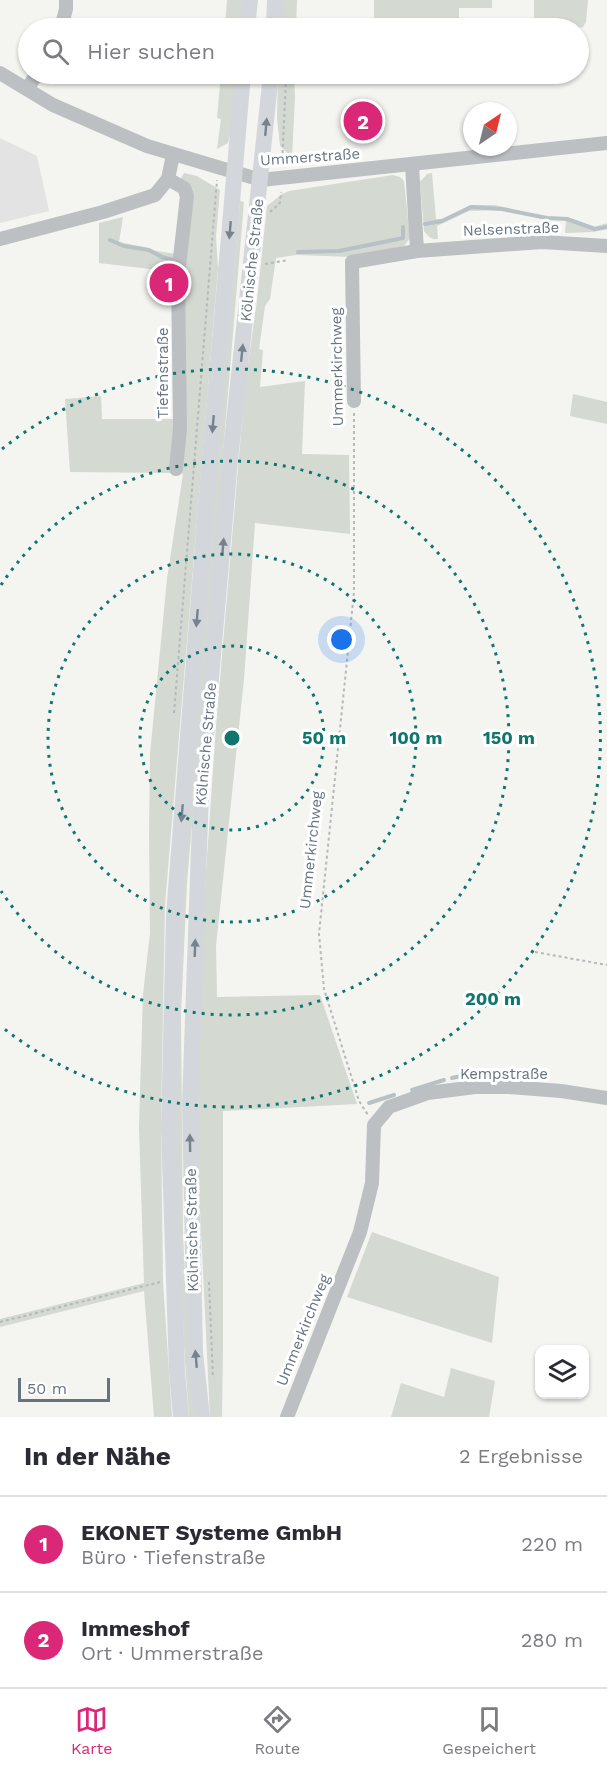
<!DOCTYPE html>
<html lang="de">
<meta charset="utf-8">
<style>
body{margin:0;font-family:"Work Sans",sans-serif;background:#f2f2f3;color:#2b2b33}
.controls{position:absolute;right:18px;bottom:18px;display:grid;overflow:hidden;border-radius:12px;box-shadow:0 2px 4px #0004}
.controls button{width:54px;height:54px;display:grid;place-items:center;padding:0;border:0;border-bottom:2px solid #e1e1e2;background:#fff;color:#2b2b33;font:30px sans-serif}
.compass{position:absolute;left:463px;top:102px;width:54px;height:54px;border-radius:50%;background:#fff;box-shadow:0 2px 4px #0004;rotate:35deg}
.scale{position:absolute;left:18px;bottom:15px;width:92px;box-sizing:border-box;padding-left:6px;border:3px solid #667480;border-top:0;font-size:16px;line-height:21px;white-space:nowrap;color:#667480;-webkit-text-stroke:4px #fff;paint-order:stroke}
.you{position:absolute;left:342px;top:640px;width:21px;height:21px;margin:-15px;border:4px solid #fff;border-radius:50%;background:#1a73e8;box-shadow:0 0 0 9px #1a73e833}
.badge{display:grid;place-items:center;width:39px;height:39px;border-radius:50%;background:#db2777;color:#fff;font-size:20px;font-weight:700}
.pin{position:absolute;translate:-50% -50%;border:3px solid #fff;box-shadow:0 2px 6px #0006}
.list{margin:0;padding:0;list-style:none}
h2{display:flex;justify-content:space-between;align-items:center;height:78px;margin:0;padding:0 24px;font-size:26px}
h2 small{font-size:20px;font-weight:400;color:#7c7c81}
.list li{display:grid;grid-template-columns:39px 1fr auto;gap:18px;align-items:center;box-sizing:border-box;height:96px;padding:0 24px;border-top:2px solid #e1e1e2}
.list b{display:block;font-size:22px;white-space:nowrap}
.list p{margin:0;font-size:20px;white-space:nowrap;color:#7c7c81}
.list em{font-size:20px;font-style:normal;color:#7c7c81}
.icon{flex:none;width:33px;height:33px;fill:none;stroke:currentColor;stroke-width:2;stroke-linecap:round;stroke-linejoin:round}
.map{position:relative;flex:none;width:607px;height:1417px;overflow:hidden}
.search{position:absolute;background:#fff;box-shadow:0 2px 4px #0004;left:18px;right:18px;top:18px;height:66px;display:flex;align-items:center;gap:15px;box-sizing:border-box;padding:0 21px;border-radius:33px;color:#7c7c81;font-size:22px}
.sheet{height:270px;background:#fff}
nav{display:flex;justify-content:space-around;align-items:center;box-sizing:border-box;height:84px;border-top:2px solid #e1e1e2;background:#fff;font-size:16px;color:#7c7c81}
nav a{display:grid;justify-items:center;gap:3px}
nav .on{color:#db2777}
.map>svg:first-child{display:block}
.built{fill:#e2e3e2}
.green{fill:#d4d9d1}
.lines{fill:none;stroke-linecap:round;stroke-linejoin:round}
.stream{stroke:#b7c1c6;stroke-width:4}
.path{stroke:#b6b9bb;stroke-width:2;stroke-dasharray:3 3;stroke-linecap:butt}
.minor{stroke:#bcc0c3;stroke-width:14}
.major{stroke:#d3d7db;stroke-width:16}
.oneway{fill:#76838e}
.ring{fill:none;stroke:#0f766e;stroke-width:3;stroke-dasharray:3 6}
.labels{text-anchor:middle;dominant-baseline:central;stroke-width:6;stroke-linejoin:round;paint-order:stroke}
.street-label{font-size:15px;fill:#667480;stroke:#fff}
.centre{fill:#0f766e;stroke:#fff;stroke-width:3}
.ring-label{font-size:18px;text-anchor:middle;font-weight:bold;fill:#0f766e;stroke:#fff;stroke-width:6;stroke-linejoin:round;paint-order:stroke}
</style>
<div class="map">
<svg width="607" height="1417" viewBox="0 0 607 1417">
<rect width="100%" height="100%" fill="#f4f4f1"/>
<polygon class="built" points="0,138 37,156 49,211 0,223"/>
<g class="green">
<polygon points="227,0 243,0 240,28 225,28"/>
<polygon points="281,0 297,0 296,28 280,28"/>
<polygon points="374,0 492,0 492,8 459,8 459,27 374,22"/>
<polygon points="534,0 588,0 586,22 583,27 577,28 534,28"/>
<polygon points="221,74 236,74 232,126 228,143 217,149 221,119 217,118"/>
<polygon points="278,74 294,74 295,97 292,157 280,146 277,118"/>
<polygon points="184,173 197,176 220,190 216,237 218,268 165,905 161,1120 163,1282 172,1417 154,1417 144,1291 0,1327 0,1319 144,1283 139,1127 143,994 150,933 149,833 150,754 167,579 183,474 180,473 182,273 180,180"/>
<path d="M432 173 436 219H443L471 205H495L547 217H567L594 227 607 223V229L593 232 565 233 566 220 502 210 469 211 437 226 438 239C431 240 428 236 424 231L420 182 427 174Z"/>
<polygon points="393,175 400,177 404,181 410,238 404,246 353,257 296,255 276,258 270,299 265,306 259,349 263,350 260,387 305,381 302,454 349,455 350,534 255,523 244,679 216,946 217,997 320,995 357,1104 223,1111 223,1347 222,1417 210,1417 198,1168 198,1062 206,872 216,726 245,386 257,300 267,206 282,194 289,191"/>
<polygon points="240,201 244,202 187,883 181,1015 183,1235 189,1346 194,1417 189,1417 184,1346 176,1125 182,879 205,593"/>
<polygon points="123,217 119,242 148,248 156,251 176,254 175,272 99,263 99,223"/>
<polygon points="573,394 607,402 607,424 570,416"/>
<polygon points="101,396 102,419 176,419 172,473 70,472 65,399"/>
<polygon points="372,1232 499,1277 492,1343 347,1297"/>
<polygon points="451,1368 495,1381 489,1417 391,1417 401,1383 444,1397"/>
</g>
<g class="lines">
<g class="stream">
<polyline points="425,224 442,221 471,207 502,209 547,218 567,219 595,229 607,227"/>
<polyline points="110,240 124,246 149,250 162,257 173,260"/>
<polyline points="298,252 339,251 403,238 403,227"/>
<polyline points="452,1078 461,1076"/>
<polyline points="486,1079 501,1081"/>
<polyline points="412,1090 444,1080"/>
<polyline points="369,1103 394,1095"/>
</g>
<g class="path">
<polyline points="282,165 286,78"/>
<polyline points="270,212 280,203 281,192"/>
<polyline points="265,264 288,260"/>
<polyline points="354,413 354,592 319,934 324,989 359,1101 368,1115"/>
<polyline points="174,713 217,180"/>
<polyline points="535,952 607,965"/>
<polyline points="209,1282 213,1378"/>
<polyline points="0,1322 160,1282"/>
</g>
<g class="minor">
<polyline points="61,28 66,9 66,0"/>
<polyline points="0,73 53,105 147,146 261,180 607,143"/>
<polyline points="27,89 37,74"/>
<polyline points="412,165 417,251 542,242 607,246"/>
<polyline points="168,179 184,188 187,196 178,275 180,428 176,469"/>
<polyline points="0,239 103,212 155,195 168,179 173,155"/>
<polyline points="354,401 352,262 417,251"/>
<polyline points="287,1417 360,1232 372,1183 374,1125 389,1107 428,1093 475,1087 509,1087 561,1091 607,1098"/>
</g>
<g class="major">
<polyline points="247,28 250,0"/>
<polyline points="274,28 275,0"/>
<polyline points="181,1417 177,1371 169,1128 174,915 209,469 243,74"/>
<polyline points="202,1417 195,1352 190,1104 201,793 230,460 271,74"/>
</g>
</g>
<defs><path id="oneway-solid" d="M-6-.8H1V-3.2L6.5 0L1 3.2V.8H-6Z" transform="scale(1.5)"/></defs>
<g class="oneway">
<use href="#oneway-solid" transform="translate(266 127) rotate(-85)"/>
<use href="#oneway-solid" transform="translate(230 230) rotate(95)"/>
<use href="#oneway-solid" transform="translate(242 353) rotate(-84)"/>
<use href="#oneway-solid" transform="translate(213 424) rotate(95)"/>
<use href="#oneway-solid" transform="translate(223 547) rotate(-85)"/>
<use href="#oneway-solid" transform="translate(197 618) rotate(95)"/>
<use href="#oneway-solid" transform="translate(182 813) rotate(95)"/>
<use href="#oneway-solid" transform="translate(195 948) rotate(-88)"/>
<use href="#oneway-solid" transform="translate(190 1143) rotate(-91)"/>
<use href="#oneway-solid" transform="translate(196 1359) rotate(-95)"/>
</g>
<g class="ring">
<circle cx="232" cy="738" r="92"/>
<circle cx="232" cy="738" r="184"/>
<path d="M1 585A277 277 0 1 1 1 891"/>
<path d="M2 449A369 369 0 1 1 2 1027"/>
</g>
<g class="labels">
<g class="street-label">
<text transform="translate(310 157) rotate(-4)">Ummerstraße</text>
<text transform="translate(511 229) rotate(-2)">Nelsenstraße</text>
<text transform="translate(252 260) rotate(-84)">Kölnische Straße</text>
<text transform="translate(337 367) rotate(-91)">Ummerkirchweg</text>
<text transform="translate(163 373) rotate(-90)">Tiefenstraße</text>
<text transform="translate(206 744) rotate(-85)">Kölnische Straße</text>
<text transform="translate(311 850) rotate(-84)">Ummerkirchweg</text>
<text x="504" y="1074">Kempstraße</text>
<text transform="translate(192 1230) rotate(-91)">Kölnische Straße</text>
<text transform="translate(303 1330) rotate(-68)">Ummerkirchweg</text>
</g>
</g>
<circle cx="232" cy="738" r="9" class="centre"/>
<g class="ring-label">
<text x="324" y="744">50 m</text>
<text x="416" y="744">100 m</text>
<text x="509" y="744">150 m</text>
<text x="493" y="1005">200 m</text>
</g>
</svg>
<div class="controls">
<button><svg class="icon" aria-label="layers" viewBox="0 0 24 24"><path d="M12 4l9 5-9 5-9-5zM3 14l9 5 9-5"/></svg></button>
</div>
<svg class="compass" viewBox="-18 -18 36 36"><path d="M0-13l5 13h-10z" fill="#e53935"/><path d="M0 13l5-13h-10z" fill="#7c7c81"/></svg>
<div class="scale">50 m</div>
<div class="you"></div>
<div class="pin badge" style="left:169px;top:283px">1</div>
<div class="pin badge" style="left:363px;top:121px">2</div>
<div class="search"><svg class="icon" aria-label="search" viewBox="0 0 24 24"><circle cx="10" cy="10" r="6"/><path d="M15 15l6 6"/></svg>Hier suchen</div>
</div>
<section class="sheet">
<h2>In der Nähe<small>2 Ergebnisse</small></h2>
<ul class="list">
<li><span class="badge">1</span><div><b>EKONET Systeme GmbH</b><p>Büro · Tiefenstraße</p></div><em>220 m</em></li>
<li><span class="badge">2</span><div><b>Immeshof</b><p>Ort · Ummerstraße</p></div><em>280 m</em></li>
</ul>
</section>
<nav>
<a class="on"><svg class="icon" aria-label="map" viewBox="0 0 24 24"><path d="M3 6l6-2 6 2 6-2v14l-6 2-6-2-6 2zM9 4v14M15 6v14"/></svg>Karte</a>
<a><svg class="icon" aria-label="directions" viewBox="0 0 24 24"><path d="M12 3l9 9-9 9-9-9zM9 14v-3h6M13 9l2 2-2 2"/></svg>Route</a>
<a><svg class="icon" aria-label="saved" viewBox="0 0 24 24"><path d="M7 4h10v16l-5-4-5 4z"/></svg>Gespeichert</a>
</nav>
